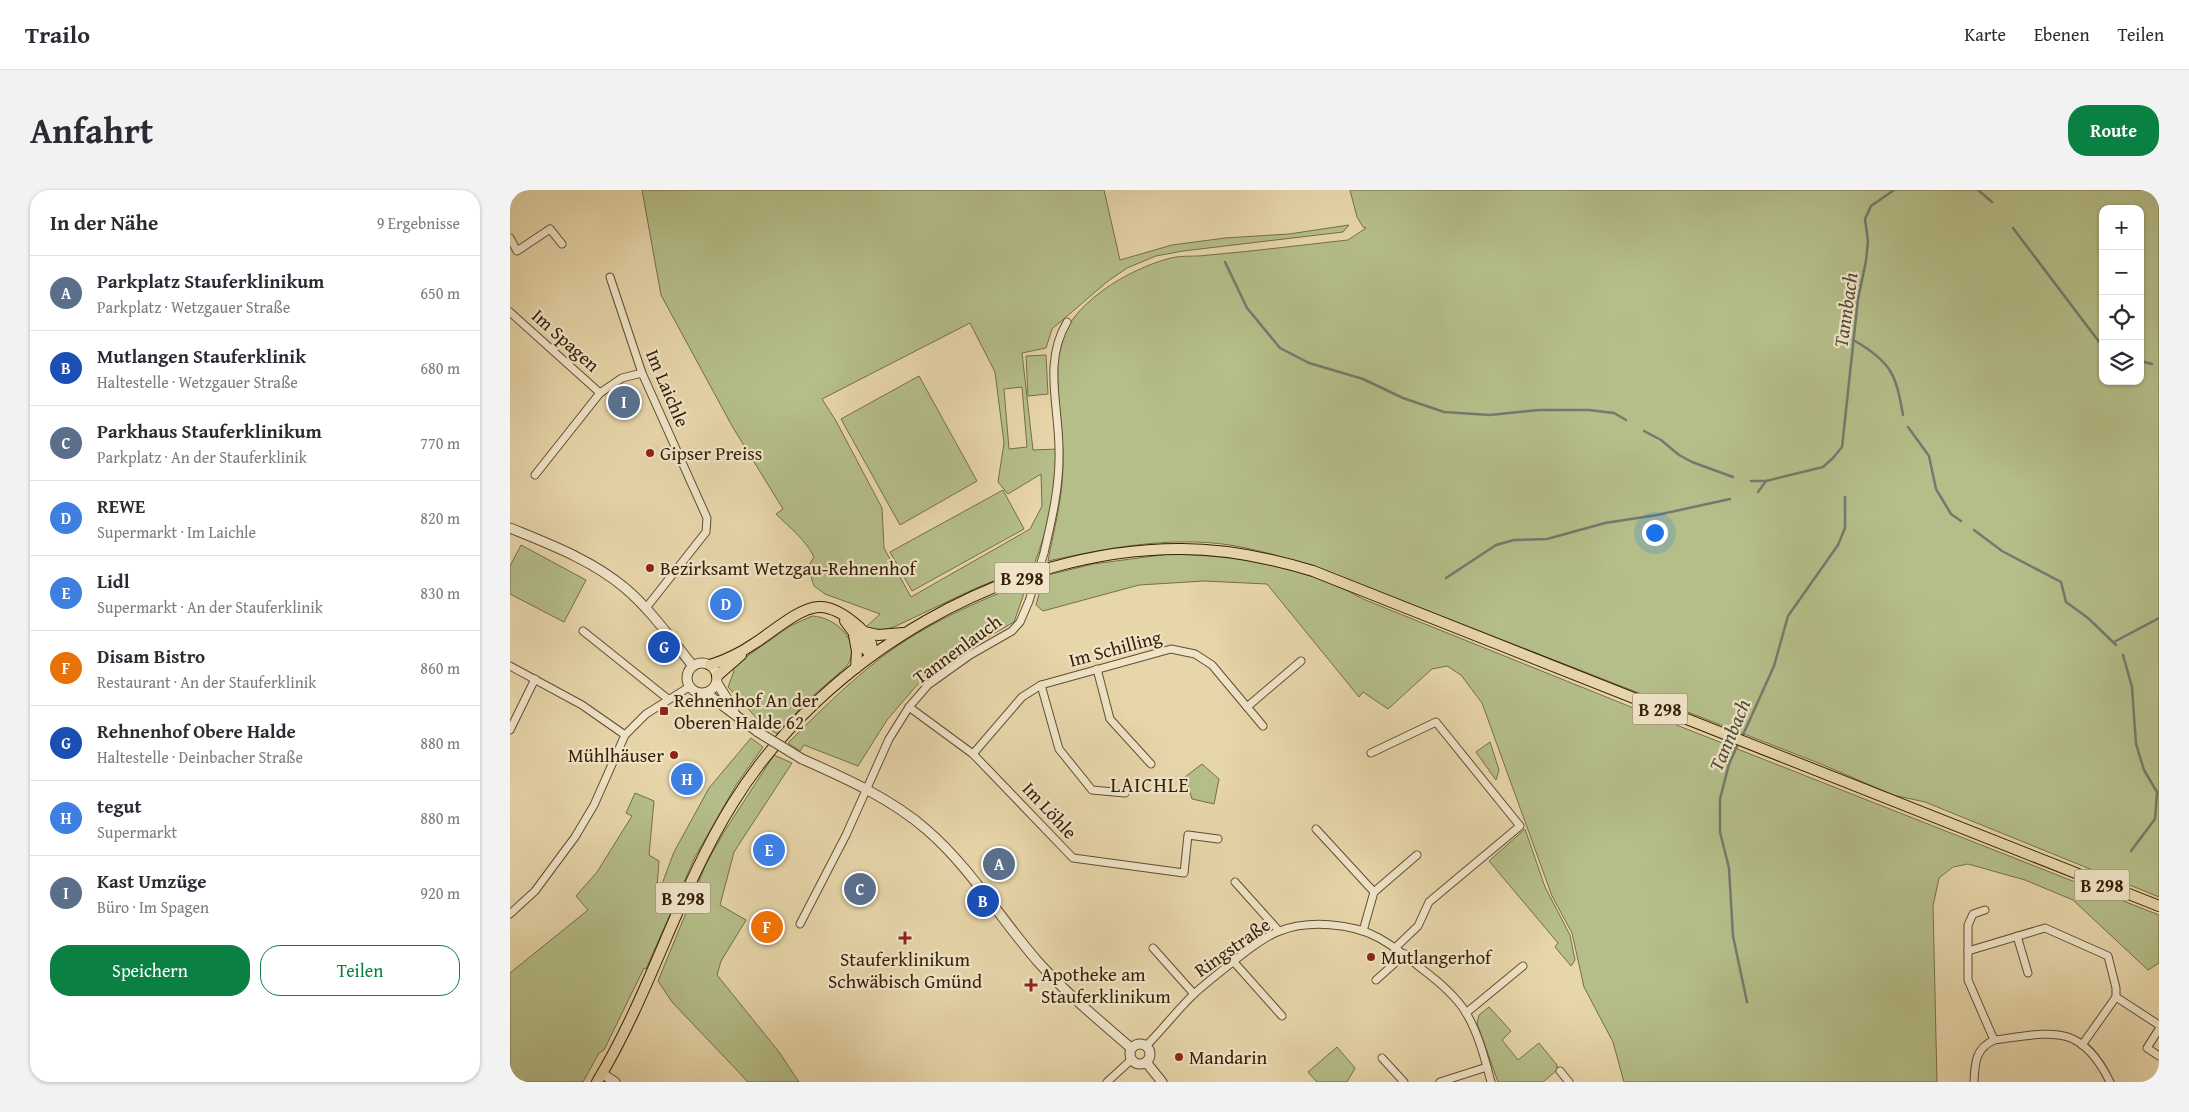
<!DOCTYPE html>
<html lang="de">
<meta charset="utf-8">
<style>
body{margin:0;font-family:"Gentium Book Plus",serif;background:#f2f2f3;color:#2b2b33}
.controls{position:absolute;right:15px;top:15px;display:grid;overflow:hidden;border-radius:10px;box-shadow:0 1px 4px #0004}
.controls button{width:45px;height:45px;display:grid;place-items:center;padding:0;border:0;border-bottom:1px solid #e1e1e2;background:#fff;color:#2b2b33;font:25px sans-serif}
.you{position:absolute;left:1144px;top:342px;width:18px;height:18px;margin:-12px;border:4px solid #fff;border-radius:50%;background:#1a73e8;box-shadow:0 0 0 8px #1a73e833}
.badge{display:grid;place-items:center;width:32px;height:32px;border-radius:50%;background:#0b8043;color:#fff;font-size:16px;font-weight:700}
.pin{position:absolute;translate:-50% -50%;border:2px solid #fff;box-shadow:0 1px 5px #0006}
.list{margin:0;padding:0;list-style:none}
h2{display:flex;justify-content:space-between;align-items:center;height:65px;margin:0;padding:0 20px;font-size:21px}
h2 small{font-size:16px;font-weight:400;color:#7c7c81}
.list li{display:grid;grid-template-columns:32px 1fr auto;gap:15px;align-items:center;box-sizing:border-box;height:75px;padding:0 20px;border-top:1px solid #e1e1e2}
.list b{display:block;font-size:19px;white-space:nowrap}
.list p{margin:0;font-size:16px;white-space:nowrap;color:#7c7c81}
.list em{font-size:16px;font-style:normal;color:#7c7c81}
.actions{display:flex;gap:10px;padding:15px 20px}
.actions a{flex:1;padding:11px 0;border:1px solid #0b8043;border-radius:20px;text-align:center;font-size:18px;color:#0b8043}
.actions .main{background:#0b8043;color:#fff}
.icon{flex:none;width:28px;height:28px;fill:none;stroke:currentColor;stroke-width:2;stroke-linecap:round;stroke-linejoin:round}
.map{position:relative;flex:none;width:1649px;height:892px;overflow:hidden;border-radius:20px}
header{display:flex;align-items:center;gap:30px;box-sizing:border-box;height:70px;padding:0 25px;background:#fff;border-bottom:1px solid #e1e1e2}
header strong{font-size:24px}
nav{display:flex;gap:28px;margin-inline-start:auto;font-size:18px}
.intro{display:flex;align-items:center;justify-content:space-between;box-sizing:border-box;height:120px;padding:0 30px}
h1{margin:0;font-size:35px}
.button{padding:12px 22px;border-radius:20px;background:#0b8043;color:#fff;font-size:18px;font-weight:700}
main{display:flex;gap:30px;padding:0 30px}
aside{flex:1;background:#fff;border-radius:20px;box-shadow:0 1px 4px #0004}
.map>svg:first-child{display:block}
.green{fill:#b5be89;stroke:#766e48;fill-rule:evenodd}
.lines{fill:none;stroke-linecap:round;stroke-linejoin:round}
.stream{stroke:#737a6e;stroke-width:2.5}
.minor-casing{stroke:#624d2f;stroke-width:9}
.tertiary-casing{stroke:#624d2f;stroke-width:11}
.primary-casing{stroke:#361f06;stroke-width:12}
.minor{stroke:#efe4c8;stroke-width:7}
.tertiary{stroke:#efe4c8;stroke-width:9}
.primary{stroke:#e7d6aa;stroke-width:10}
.minor-bridge-casing{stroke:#624d2f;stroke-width:9;stroke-linecap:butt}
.tertiary-bridge-casing{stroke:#624d2f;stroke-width:11;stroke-linecap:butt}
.minor-bridge{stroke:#efe4c8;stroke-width:7}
.tertiary-bridge{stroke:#efe4c8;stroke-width:9}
.poi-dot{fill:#8f2418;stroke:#efe4c8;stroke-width:2}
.labels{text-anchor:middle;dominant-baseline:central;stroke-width:4.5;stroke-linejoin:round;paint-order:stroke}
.shield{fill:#efe4c8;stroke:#6e5a40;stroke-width:1}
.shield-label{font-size:18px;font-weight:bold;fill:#361f06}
.street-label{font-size:19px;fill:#361f06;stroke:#efe4c8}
.poi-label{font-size:19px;fill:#361f06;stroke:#efe4c8;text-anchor:start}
.water-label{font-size:20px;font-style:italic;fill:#544c3a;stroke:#efe4c8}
.neighbourhood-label{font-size:20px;letter-spacing:1px;fill:#361f06;stroke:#efe4c8}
</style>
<header>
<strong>Trailo</strong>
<nav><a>Karte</a><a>Ebenen</a><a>Teilen</a></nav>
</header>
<div class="intro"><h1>Anfahrt</h1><a class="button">Route</a></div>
<main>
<aside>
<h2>In der Nähe<small>9 Ergebnisse</small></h2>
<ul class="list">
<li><span class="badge" style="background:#5c6f8a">A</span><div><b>Parkplatz Stauferklinikum</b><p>Parkplatz · Wetzgauer Straße</p></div><em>650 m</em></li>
<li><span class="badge" style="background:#1a4fb4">B</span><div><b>Mutlangen Stauferklinik</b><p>Haltestelle · Wetzgauer Straße</p></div><em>680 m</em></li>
<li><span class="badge" style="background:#5c6f8a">C</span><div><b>Parkhaus Stauferklinikum</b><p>Parkplatz · An der Stauferklinik</p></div><em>770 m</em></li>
<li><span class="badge" style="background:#3f7fe0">D</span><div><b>REWE</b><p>Supermarkt · Im Laichle</p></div><em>820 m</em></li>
<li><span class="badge" style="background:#3f7fe0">E</span><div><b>Lidl</b><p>Supermarkt · An der Stauferklinik</p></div><em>830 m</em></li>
<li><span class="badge" style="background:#e8710a">F</span><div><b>Disam Bistro</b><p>Restaurant · An der Stauferklinik</p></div><em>860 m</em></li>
<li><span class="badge" style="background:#1a4fb4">G</span><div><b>Rehnenhof Obere Halde</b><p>Haltestelle · Deinbacher Straße</p></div><em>880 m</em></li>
<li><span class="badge" style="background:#3f7fe0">H</span><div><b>tegut</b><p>Supermarkt</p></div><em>880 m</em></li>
<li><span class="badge" style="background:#5c6f8a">I</span><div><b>Kast Umzüge</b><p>Büro · Im Spagen</p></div><em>920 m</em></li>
</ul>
<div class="actions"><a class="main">Speichern</a><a>Teilen</a></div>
</aside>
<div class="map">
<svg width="1649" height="892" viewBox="0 0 1649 892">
<rect width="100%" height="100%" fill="#e7d6aa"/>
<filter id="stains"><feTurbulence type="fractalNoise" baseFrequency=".004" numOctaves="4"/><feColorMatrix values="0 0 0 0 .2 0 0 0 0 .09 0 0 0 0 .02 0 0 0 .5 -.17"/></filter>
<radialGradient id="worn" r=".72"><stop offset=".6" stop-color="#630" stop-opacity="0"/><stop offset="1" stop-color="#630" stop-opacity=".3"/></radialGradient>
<g class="green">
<path d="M132 0H594L610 70 662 55 715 48 779 44 839 35 833 42 673 61 646 66 617 78 598 91 542 139 536 158 512 163 523 260 548 259C546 301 539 335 524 375L466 398 384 437 373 440 356 437 370 424 315 404 304 396 298 377 304 367C296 350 279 337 266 324L273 319 222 236 151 105ZM460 133 485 182 494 253 488 292 498 304 531 284 532 316 520 339 401 407 374 358 372 318 326 231 312 209ZM512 197 517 257 499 259 494 199Z"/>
<path d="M840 0H1649V707L1415 612 1383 605 1311 574 844 392C804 377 763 362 720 355 659 346 598 358 538 371 544 339 553 307 553 274 554 237 544 198 549 160 556 115 620 78 661 68 673 65 686 67 699 65 745 61 792 55 838 50L856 38 853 37 847 27ZM1593 19H1630V191H1593Z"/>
<polygon points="536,165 538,204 518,206 516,166"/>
<polygon points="409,186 467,291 390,335 331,229"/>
<polygon points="493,300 514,339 402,401 380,362"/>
<polygon points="11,355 76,390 54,432 0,404 0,376"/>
<path d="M659 364C726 365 794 376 853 409L1131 521 1649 725V773L1638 780 1563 710 1515 690 1458 674 1443 677 1429 688 1423 716 1427 892H1114L1103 852 1074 797 1062 743 1042 706 972 513 951 485 937 476 922 479 878 519 853 502 849 507 757 394 694 391 629 395 533 421 526 415 534 386 583 374Z"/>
<path d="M518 392 504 432 435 472 407 495 377 530 348 576 294 555 290 561 278 553C308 523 338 493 372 467 416 434 467 411 518 392Z"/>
<path d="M302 426C326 427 353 452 337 476L296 512 267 544 253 535 218 497 224 481 222 477 280 436Z"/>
<polygon points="241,548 253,557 226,595 185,667 136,779 134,778 94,860 89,863 73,892 0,892 0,783 78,720 66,706 87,682 122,626 116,623 125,603 144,611 139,665 149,671 146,710 164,662 199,598"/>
<polygon points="980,552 989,580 986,590 966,562"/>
<polygon points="264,565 282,573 224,662 210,715 236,730 211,771 207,785 269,862 289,892 238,892 162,812 148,791 196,674 214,642"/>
<polygon points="692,574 709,589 704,614 682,609 675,587"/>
<polygon points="1015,639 1035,697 1060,745 1065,770 1061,776 1045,757 1048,753 979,671"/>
<polygon points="979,817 1001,841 992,850 1008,870 1029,853 1047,875 1047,880 1033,892 988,892 967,833 969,825"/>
<polygon points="827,857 845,878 837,892 807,892 798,882"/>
</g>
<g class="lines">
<g class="stream">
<polyline points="1468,0 1482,12"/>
<polyline points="1503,38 1593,157"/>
<polyline points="715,72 737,118 770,158 799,173 853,189 893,208 934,222 980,225 1029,220 1079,220 1104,223 1116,230"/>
<path d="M1345 151C1381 172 1386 184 1393 225"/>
<polyline points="1630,171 1642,174"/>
<polyline points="1398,237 1419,266 1426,299 1441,324 1451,331"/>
<polyline points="1134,241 1151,250 1169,265 1182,272 1223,287"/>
<polyline points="1241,291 1256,291 1313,277 1323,268 1332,257 1348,109 1356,71 1358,51 1355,29 1361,16 1384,0"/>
<polyline points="1248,302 1256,291"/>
<polyline points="1464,340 1492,361 1551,392 1556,412 1578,428 1606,455"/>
<polyline points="936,388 986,355 1004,350 1037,349 1095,333 1147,325 1220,309"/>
<polyline points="1604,452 1649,428"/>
<polyline points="1613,465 1622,497 1626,554 1634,580 1647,602 1645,629 1621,661"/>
<polyline points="1232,547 1264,476 1278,426 1328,355 1335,338 1335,307"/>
<polyline points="1229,552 1219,574 1210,609 1210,642 1219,678 1223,746 1237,812"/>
</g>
<defs>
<g id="minor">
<polyline points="0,48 7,61 40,39 52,54"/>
<polyline points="100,87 132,183 197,328 196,342 136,418"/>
<polyline points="0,122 90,203 112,188 132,183"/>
<polyline points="25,285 90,203"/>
<path d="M534 363C542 329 550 295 549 260 549 216 533 172 557 132"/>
<polyline points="73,441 158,509"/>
<polyline points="0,476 72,515 115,545"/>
<polyline points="587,479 600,529 641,574"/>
<polyline points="531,495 549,559 582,600 615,603"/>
<polyline points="399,517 463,564 563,668 674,683 678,645 708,649"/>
<polyline points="737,517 791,471"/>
<polyline points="0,540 25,489"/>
<polyline points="861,563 926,532 1010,636 919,712 908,736 885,758"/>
<polyline points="463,564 512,507 531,495 661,459 685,464 702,475 753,536"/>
<polyline points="806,639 864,702"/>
<polyline points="725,692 769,741"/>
<polyline points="1475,720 1463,724 1458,735 1458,790 1484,850"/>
<polyline points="0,724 25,701 65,647 84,615 115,545 136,524 179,497"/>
<polyline points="290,734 336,645 379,549 399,517 418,495 460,465 502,441 510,432 519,411"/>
<polyline points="853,741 864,702 907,665"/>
<polyline points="1507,746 1518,783"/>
<polyline points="643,758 684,804"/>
<polyline points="1458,761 1535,738 1598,766 1606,798 1606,807 1572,855"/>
<polyline points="723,771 772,826"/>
<polyline points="866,790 895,764"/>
<polyline points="1606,807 1649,835"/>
<polyline points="956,823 1013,776"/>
<polyline points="1649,839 1637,858 1649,866"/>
<path d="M636 856C653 839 668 819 685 803 702 788 720 774 738 760 748 753 758 745 770 741 798 730 842 733 869 748 885 757 899 768 912 779 928 791 944 804 955 821 968 842 975 869 981 892"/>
<polyline points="872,868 894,892"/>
<polyline points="1050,881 1059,892"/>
<polyline points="597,892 621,870"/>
<polyline points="930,892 977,877"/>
<path d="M1464 892C1465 873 1465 859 1484 850 1541 843 1570 831 1600 892"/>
</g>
<g id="tertiary">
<path d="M0 338C39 354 82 370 115 398 141 420 161 449 183 476"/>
<circle cx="192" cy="488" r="15"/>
<polyline points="207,493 224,520"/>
<polyline points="196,503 248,542"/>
<path d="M292 569C335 588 382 609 417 640 461 678 491 730 529 773 557 804 590 831 621 858"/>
<circle cx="630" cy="864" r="10"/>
<polyline points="636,872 652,892"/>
<polyline points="93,884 105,892"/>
</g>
<g id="primary">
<polyline points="335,431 361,466"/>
<polyline points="354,442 368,445 393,443"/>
<polyline points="344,445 347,461 346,478"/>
<path d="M200 475C216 470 232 462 245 453 261 443 289 418 308 417 323 416 338 427 349 437 358 445 365 454 361 466"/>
<polyline points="207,486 231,465"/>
<path d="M87 892C141 803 168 701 223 613 314 466 498 358 672 359 717 359 760 368 803 381L1649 716"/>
</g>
</defs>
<use href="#minor" class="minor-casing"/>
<use href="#tertiary" class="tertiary-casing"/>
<use href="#primary" class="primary-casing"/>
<use href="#minor" class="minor"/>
<use href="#tertiary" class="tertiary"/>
<use href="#primary" class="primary"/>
<defs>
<polyline id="minor-bridge" points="519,411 534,363"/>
<polyline id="tertiary-bridge" points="248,542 292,569"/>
</defs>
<use href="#minor-bridge" class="minor-bridge-casing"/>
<use href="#tertiary-bridge" class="tertiary-bridge-casing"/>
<use href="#minor-bridge" class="minor-bridge"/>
<use href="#tertiary-bridge" class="tertiary-bridge"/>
</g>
<g class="poi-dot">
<circle cx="140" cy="263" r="5"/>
<circle cx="140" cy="378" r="5"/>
<rect x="149" y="516" width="10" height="10" rx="2.5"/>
<circle cx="164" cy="565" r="5"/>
<path d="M392.5 740.5h5v5h5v5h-5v5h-5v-5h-5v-5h5z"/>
<circle cx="861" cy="767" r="5"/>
<path d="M518.5 787.5h5v5h5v5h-5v5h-5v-5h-5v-5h5z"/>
<circle cx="669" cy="867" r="5"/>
</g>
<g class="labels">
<g class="shield">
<rect x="484.5" y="372.5" width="55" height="31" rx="4"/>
<rect x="1122.5" y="503.5" width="55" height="31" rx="4"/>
<rect x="1564.5" y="679.5" width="55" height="31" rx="4"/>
<rect x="145.5" y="692.5" width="55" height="31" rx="4"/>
</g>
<g class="shield-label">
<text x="512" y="388">B 298</text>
<text x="1150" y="519">B 298</text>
<text x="1592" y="695">B 298</text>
<text x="173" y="708">B 298</text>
</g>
<g class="street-label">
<text transform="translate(56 150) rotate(42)">Im Spagen</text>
<text transform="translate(158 198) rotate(67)">Im Laichle</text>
<text transform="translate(605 458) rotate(-15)">Im Schilling</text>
<text transform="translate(447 459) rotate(-36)">Tannenlauch</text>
<text transform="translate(540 620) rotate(47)">Im Löhle</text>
<text transform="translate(722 757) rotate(-35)">Ringstraße</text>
</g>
<g class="poi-label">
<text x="150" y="263">Gipser Preiss</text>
<text x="150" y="378">Bezirksamt Wetzgau-Rehnenhof</text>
<text x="164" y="510">Rehnenhof An der<tspan x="164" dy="22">Oberen Halde 62</tspan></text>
<text x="154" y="565" text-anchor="end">Mühlhäuser</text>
<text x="871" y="767">Mutlangerhof</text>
<text x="395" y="769" text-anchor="middle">Stauferklinikum<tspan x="395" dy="22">Schwäbisch Gmünd</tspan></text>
<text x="531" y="784">Apotheke am<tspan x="531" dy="22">Stauferklinikum</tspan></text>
<text x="679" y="867">Mandarin</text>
</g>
<g class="water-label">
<text transform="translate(1335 120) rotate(-82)">Tannbach</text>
<text transform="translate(1219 545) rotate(-67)">Tannbach</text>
</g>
<g class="neighbourhood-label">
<text x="640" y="594">LAICHLE</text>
</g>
</g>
<rect width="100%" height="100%" filter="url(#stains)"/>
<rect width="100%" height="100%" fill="url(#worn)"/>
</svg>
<div class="controls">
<button>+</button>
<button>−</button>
<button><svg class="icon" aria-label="locate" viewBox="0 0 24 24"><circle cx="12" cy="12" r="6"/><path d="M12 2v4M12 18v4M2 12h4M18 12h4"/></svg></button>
<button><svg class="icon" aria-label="layers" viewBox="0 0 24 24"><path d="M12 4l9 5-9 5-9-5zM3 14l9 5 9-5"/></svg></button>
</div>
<div class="you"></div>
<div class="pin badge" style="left:489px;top:674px;background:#5c6f8a">A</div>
<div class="pin badge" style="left:473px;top:711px;background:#1a4fb4">B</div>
<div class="pin badge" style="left:350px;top:699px;background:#5c6f8a">C</div>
<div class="pin badge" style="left:216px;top:414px;background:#3f7fe0">D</div>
<div class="pin badge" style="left:259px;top:660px;background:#3f7fe0">E</div>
<div class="pin badge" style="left:257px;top:737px;background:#e8710a">F</div>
<div class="pin badge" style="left:154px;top:457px;background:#1a4fb4">G</div>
<div class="pin badge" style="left:177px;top:589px;background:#3f7fe0">H</div>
<div class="pin badge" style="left:114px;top:212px;background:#5c6f8a">I</div>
</div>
</main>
